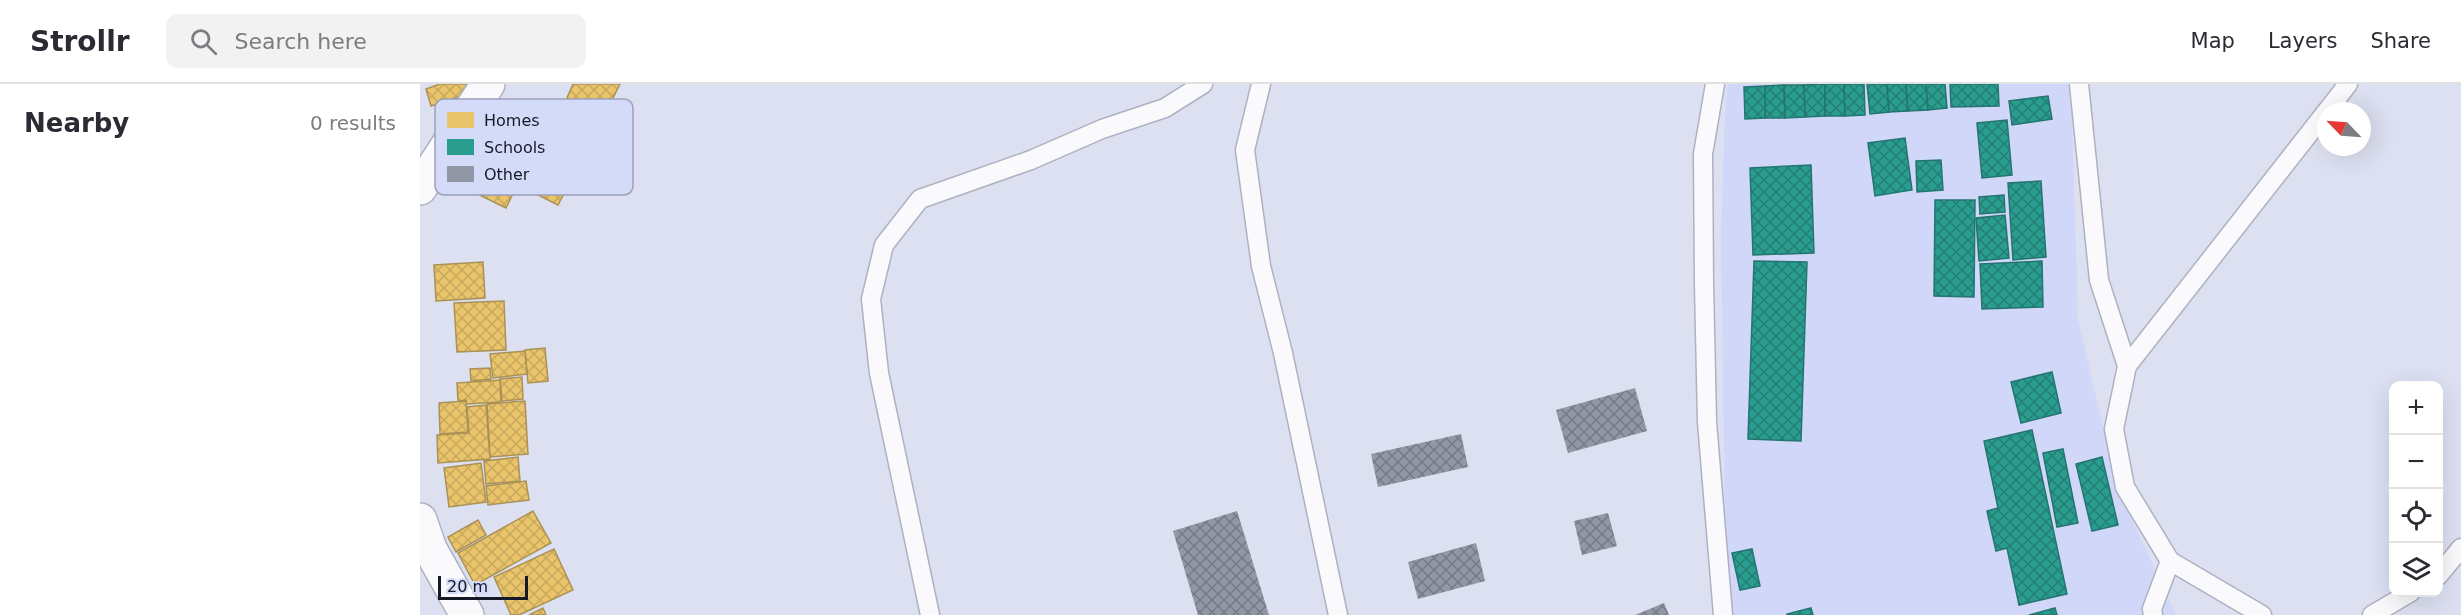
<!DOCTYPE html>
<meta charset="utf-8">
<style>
body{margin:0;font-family:"DejaVu Sans",sans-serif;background:#f2f2f3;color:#2b2b33}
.controls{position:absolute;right:18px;bottom:18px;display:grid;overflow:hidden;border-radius:12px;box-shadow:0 6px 24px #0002}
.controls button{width:54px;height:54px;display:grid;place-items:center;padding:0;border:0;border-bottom:2px solid #e1e1e2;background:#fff;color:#2b2b33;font:30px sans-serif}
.compass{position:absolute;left:1897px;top:18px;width:54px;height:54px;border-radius:50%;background:#fff;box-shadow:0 6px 24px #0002;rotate:295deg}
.scale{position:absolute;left:18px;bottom:15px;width:90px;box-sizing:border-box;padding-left:6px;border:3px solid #161926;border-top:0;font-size:16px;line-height:21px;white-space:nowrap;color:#161926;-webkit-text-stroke:4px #d4dbf9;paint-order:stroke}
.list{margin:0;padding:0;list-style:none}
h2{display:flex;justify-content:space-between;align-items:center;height:78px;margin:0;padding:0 24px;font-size:26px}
h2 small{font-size:20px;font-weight:400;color:#7c7c81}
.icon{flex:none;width:33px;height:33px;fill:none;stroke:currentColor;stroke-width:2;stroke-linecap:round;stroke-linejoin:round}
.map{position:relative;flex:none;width:2041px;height:531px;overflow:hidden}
header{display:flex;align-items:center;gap:36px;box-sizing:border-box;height:84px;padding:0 30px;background:#fff;border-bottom:2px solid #e1e1e2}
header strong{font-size:28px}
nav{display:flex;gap:33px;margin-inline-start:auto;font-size:21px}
.search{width:420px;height:54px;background:#f2f2f3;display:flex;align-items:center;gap:15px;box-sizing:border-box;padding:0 21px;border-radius:12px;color:#7c7c81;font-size:22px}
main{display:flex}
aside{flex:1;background:#fff}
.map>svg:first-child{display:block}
.built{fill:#d0d7f8}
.homes{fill:url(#homes-cross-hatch);stroke:#aa9156;stroke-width:1.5}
.schools{fill:url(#schools-cross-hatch);stroke:#247570;stroke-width:1.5}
.building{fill:url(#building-cross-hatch)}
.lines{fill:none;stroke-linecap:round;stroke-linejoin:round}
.service-casing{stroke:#aeb1c0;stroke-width:21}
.minor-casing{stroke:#aeb1c0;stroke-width:36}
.service{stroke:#fafafd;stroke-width:18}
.minor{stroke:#fafafd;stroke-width:33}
.key{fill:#d4dbf9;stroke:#9ba1ba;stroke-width:1.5}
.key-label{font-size:16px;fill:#161926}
</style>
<header>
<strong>Strollr</strong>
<div class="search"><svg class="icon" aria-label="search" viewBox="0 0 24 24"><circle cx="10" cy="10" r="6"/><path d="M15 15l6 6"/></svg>Search here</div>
<nav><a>Map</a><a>Layers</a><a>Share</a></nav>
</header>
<main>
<aside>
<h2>Nearby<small>0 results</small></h2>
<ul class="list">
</ul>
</aside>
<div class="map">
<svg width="2041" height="531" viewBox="0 0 2041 531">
<defs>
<pattern id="homes-cross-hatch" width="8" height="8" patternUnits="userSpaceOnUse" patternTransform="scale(1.5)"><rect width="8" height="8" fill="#e9c46a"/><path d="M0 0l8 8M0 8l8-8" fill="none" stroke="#c7a85c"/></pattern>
<pattern id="schools-cross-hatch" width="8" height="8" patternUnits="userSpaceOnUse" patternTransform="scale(1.5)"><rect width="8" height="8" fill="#2a9d8f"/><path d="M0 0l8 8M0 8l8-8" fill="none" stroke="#237f75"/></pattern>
<pattern id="building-cross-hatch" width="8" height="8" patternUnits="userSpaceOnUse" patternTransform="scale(1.5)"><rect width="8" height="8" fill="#9197a4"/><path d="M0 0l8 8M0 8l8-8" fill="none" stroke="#757a85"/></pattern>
</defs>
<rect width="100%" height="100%" fill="#dce0f1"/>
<polygon class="built" points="1308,0 1651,0 1658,236 1698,406 1756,531 1312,531 1305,431 1301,153 1305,32"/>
<g class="homes">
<polygon points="20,0 48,0 51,9 11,22 6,5"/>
<polygon points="153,0 200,0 184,32 147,14"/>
<polygon points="80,20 167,65 138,121 50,77"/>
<polygon points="53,82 96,103 86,124 43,103"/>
<polygon points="63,178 65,214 16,217 14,181"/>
<polygon points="84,217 86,266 37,268 34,219"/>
<polygon points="125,264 128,297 108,299 105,266"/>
<polygon points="105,267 107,290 73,294 70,270"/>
<polygon points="70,284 71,295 51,297 50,285"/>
<polygon points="102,293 103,315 82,317 80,295"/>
<polygon points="80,296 81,318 46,320 46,316 38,317 37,299"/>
<polygon points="46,317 48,348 20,350 19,319"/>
<polygon points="105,317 108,370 70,373 67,320"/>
<polygon points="66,321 70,375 18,379 17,351 49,349 47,323"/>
<polygon points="98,373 100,397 66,400 64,377"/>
<polygon points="61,379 66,418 29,423 24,384"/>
<polygon points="106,397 109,416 68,421 66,402"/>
<polygon points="113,427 131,459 55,501 38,469"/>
<polygon points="58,436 66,451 36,468 28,453"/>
<polygon points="134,465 153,506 99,531 91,531 74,493"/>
<polygon points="123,524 126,531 109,531"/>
</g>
<g class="schools">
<polygon points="1405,0 1405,32 1385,33 1384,1"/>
<polygon points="1405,0 1424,0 1425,32 1405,32"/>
<polygon points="1424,0 1444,0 1445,31 1425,32"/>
<polygon points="1447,0 1467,0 1469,28 1450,30"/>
<polygon points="1467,0 1486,0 1488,27 1469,28"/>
<polygon points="1486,0 1506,0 1508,26 1488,27"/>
<polygon points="1506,0 1525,0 1527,24 1508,26"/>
<polygon points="1530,0 1578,0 1579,22 1531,23"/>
<polygon points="1364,1 1365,34 1345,34 1345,2"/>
<polygon points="1364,1 1384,1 1385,33 1365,34"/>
<polygon points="1345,2 1345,34 1325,35 1324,3"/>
<polygon points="1628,12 1632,35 1592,41 1589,17"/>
<polygon points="1587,36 1592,91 1562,94 1557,39"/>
<polygon points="1485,54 1492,106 1455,112 1448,59"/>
<polygon points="1521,76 1523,106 1497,108 1496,77"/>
<polygon points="1391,81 1394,169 1333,171 1330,84"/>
<polygon points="1621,97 1626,173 1593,176 1588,99"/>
<polygon points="1584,111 1585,128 1560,130 1559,113"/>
<polygon points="1515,116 1555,116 1554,213 1514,212"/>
<polygon points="1585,131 1589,174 1559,177 1556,134"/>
<polygon points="1334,177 1387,178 1381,357 1328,355"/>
<polygon points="1622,177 1623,223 1562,225 1560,180"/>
<polygon points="1632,288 1641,329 1601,339 1591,298"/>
<polygon points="1612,346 1647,510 1599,521 1587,464 1576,467 1567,427 1578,424 1564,357"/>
<polygon points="1643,365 1658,439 1637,443 1623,369"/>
<polygon points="1682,373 1698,441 1672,447 1656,380"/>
<polygon points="1332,465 1340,502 1320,506 1312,469"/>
<polygon points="1391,524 1393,531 1367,531 1367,530"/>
<polygon points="1635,524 1637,531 1609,531"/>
</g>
<g class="building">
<polygon points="1215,304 1227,347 1148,369 1136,326"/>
<polygon points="1041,350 1048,383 958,403 951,370"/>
<polygon points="817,427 849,531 778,531 753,447"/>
<polygon points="1188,429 1197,462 1162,471 1154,437"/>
<polygon points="1056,459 1065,497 998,515 988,478"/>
<polygon points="1244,519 1249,531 1215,531"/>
</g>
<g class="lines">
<defs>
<g id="service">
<polyline points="841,0 825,66 841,182 863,269 918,531"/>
<polyline points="1295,0 1283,70 1284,200 1287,338 1303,531"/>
<polyline points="1659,0 1679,196 1707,282 1694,345 1705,403 1750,477 1732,525 1733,531"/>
<polyline points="1907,27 1928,0"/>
<polyline points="1707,282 1906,28"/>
<polyline points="1750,477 1842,531"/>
<polyline points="2018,492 2041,464"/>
<polyline points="510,531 459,289 451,215 464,161 500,115 611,76 682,45 745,24 783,0"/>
<polyline points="1952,531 1991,508"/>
</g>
<g id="minor">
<polyline points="0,104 68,0"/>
<polyline points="0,436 10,465 47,531"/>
</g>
</defs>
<use href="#service" class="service-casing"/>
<use href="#minor" class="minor-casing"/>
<use href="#service" class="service"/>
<use href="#minor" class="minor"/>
</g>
<rect x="15" y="15" width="198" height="96" rx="9" class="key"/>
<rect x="27" y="28" width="27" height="16" fill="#e9c46a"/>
<rect x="27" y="55" width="27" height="16" fill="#2a9d8f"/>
<rect x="27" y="82" width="27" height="16" fill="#9197a4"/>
<g class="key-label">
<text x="64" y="42">Homes</text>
<text x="64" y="69">Schools</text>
<text x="64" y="96">Other</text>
</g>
</svg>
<div class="controls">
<button>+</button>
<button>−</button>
<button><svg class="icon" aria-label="locate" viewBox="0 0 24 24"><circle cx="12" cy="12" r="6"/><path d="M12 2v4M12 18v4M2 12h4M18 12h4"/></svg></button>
<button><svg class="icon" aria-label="layers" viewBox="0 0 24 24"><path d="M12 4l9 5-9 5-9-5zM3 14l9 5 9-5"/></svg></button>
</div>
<svg class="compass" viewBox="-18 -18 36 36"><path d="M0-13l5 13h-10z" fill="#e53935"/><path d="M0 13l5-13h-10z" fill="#7c7c81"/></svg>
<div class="scale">20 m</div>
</div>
</main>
